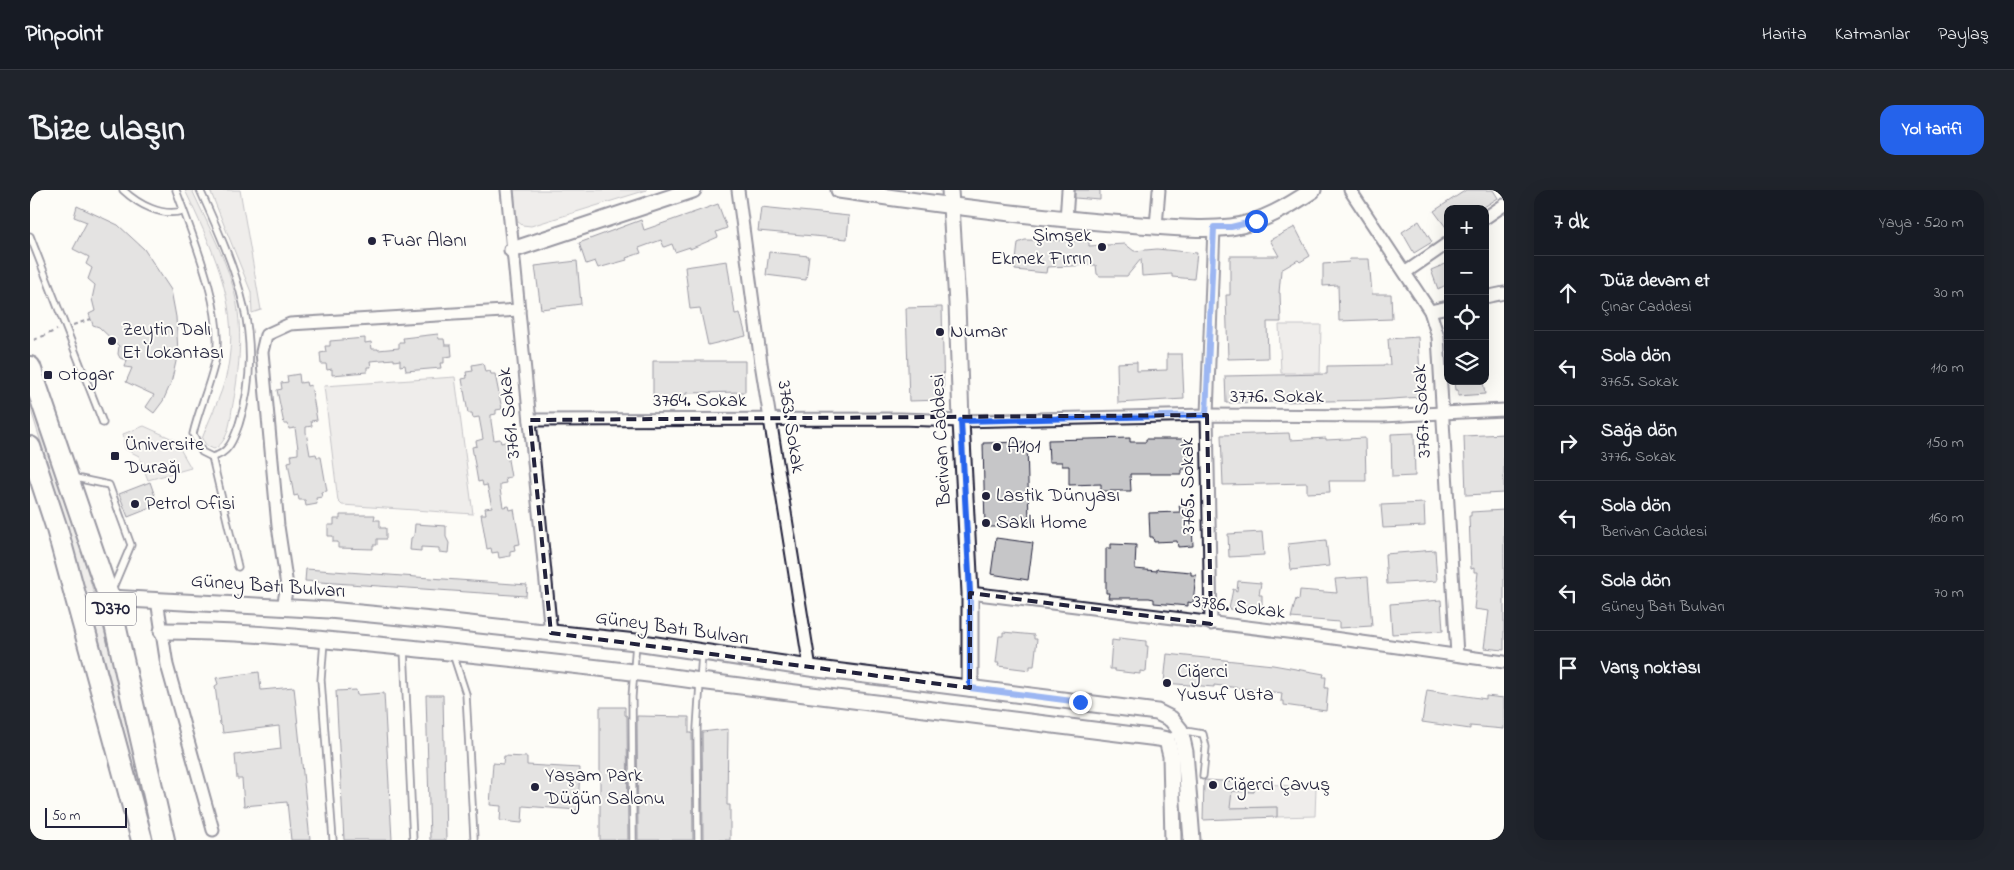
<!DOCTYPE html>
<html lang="tr">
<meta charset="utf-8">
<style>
body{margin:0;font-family:"Indie Flower",sans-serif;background:#20242c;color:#f1f3f6}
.controls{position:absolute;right:15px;top:15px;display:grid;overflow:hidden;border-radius:10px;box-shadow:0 5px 20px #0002}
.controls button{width:45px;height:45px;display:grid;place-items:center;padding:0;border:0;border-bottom:1px solid #363941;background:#171b24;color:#f1f3f6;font:25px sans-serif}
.scale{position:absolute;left:15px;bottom:12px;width:82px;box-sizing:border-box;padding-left:5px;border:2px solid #22223b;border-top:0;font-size:14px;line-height:18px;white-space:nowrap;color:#22223b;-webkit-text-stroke:4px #fdfcf7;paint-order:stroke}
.stop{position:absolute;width:15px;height:15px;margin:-11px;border:4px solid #2563eb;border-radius:50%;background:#fff}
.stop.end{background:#2563eb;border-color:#fff;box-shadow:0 1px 5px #0008}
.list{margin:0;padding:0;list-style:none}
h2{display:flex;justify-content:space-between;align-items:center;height:65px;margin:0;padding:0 20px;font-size:21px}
h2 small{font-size:16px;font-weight:400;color:#9ea1a6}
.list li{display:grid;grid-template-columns:32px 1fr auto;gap:15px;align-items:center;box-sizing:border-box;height:75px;padding:0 20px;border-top:1px solid #363941}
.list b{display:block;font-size:19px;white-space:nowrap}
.list p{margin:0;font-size:16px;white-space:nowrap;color:#9ea1a6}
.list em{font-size:16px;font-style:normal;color:#9ea1a6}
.icon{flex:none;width:28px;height:28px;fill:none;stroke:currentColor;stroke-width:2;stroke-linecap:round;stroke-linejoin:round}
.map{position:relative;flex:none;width:1474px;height:650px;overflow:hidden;border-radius:15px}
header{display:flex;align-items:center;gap:30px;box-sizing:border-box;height:70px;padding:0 25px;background:#171b24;border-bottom:1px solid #363941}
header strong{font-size:24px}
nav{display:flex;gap:28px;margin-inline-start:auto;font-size:18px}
.intro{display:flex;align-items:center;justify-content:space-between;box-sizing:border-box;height:120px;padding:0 30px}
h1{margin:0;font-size:35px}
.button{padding:12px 22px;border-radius:15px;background:#2563eb;color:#fff;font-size:18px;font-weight:700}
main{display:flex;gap:30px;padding:0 30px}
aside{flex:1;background:#171b24;border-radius:15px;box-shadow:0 5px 20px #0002}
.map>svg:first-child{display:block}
.green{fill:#dddcdb;stroke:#807f8b}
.building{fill:#c6c6c8;stroke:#22223b}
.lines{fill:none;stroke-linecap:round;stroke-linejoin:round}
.lane-casing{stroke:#22223b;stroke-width:9}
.street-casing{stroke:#22223b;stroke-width:15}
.secondary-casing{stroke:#22223b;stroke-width:19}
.highway-casing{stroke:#22223b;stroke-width:24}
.path{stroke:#22223b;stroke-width:2;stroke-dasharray:4 4;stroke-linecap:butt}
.lane{stroke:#fdfcf7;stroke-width:5.5}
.street{stroke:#fdfcf7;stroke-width:11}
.secondary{stroke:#fdfcf7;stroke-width:15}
.highway{stroke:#fdfcf7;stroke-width:20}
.route{stroke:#2563eb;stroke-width:6}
.marked{fill:none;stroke:#22223b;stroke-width:4;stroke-dasharray:10 6;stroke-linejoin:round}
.poi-dot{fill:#22223b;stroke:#fdfcf7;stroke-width:2}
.labels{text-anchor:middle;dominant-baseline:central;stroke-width:4;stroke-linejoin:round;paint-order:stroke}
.shield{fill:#fdfcf7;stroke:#646373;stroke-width:1}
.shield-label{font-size:19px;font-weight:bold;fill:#22223b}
.poi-label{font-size:20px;fill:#22223b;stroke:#fdfcf7;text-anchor:start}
.street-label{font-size:20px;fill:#22223b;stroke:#fdfcf7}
</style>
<header>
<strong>Pinpoint</strong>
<nav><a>Harita</a><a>Katmanlar</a><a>Paylaş</a></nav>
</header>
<div class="intro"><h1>Bize ulaşın</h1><a class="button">Yol tarifi</a></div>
<main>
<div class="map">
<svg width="1474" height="650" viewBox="0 0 1474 650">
<rect width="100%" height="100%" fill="#fdfcf7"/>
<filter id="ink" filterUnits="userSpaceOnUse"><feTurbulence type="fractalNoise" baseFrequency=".02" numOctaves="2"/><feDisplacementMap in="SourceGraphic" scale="10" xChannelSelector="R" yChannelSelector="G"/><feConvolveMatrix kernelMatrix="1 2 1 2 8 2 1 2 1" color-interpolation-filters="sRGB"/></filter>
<g filter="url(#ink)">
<g class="green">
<path d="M155 0H162C177 33 199 74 206 109 213 145 209 184 202 219 200 233 198 252 184 259L177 256 172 249C181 223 196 199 199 170 208 109 180 54 155 0Z"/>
<polygon points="180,0 210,0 231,120 222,123 221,102"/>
<polygon points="484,0 617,0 501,36 492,35 487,31"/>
<polygon points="1249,135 1291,135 1290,183 1251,183"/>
<polygon points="425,187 443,324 312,315 308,311 294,196"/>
<path d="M0 197C49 340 87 485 124 631L117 632C83 492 43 354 0 217Z"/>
<polygon points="114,236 145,250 161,278 118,290 109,266 95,259 93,244"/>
<polygon points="1225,593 1286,598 1285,626 1247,627 1247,617 1196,618 1202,601 1224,602"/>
</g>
<g class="building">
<polygon points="1045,0 1070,0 1070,10 1045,8"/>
<polygon points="1436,0 1463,0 1468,8 1451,19 1418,19 1418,40 1404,21"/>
<polygon points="688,14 697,38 686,42 688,47 660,59 660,57 645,62 642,54 634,57 631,50 609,58 611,63 596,68 597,70 568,78 565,71 556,74 549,53 611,30 614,40"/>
<polygon points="47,16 88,35 114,59 141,100 146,127 148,163 141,193 133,211 124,223 116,217 124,205 96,192 102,178 95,177 97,170 90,168 88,164 89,156 69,137 63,135 59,124 65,121 62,109 65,95 58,89 62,78 56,74 59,67 43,59 57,32 44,27"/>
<polygon points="731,17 819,26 817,49 728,41"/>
<polygon points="1389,31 1402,52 1384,63 1372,42"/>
<polygon points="1265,37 1280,66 1270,72 1268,70 1251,80 1249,103 1250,103 1251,132 1237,132 1238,168 1198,169 1196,105 1200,105 1200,66 1249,66 1240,50"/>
<polygon points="995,50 1059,51 1059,56 1095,54 1104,61 1127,59 1167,63 1164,89 1142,87 1142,84 1112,86 1111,69 1097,86 1070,86 1067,84 1066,75 1017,77 1016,83 985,80 988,53"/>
<polygon points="739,62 779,66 776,90 736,85"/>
<polygon points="1320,69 1339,69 1342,104 1361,104 1362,129 1309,131 1308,95 1293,96 1293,74 1319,72"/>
<polygon points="547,71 551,114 511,119 505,76"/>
<polygon points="697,71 705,124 710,123 716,146 678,155 670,118 660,119 655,77"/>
<polygon points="1418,73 1418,94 1408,99 1401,80"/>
<polygon points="912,117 914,210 879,211 876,118"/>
<polygon points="408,144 409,149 414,149 415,155 421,155 422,166 414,167 414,173 410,173 411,178 376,181 375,175 370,176 370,170 364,171 364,169 340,171 341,177 337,177 337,182 302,185 302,179 297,180 296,174 291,174 290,163 296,162 295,156 300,156 300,151 335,148 335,153 341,152 342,159 348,159 348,160 369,158 369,152 374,152 373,148"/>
<polygon points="1388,147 1391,207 1348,210 1196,213 1195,186 1297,184 1297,176 1360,175 1358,149"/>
<polygon points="1137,164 1152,164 1154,209 1088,213 1087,173 1107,172 1107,181 1137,180"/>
<polygon points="623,171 715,171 715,202 656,203 656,210 623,210"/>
<polygon points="453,173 455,182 460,181 461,184 465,184 472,219 466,220 466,224 461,225 461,231 464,250 470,249 471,253 475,252 481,287 475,288 476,293 470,294 470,299 473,317 479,316 480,320 484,319 490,354 484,355 485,360 480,361 480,366 469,368 468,362 462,363 461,358 457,359 451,324 456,324 455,318 462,317 457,295 453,296 452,291 448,292 442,257 447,256 446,251 453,249 452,243 449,227 443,228 442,223 438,223 432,189 437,188 436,182 443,181 442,175"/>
<polygon points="269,184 270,193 276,192 277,196 281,195 287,230 281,231 282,236 276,237 276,242 280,265 286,264 287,267 291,267 297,301 291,302 292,307 286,308 287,314 276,316 275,310 269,310 268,305 264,306 258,272 262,271 261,265 268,264 268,258 265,238 259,239 258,234 254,234 247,200 252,199 251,193 258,192 257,186"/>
<polygon points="1424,191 1453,191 1455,204 1428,206 1428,200 1425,200"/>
<polygon points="1259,243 1260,250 1296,248 1296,250 1335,248 1336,291 1299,291 1300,302 1277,303 1277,293 1193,295 1191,245"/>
<polygon points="1384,243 1385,286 1362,287 1361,244"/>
<polygon points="1474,244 1474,303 1436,305 1434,246"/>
<polygon points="1100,248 1100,252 1116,252 1116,249 1154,249 1154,252 1158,252 1158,279 1152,279 1152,284 1100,284 1101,301 1071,301 1071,294 1039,295 1039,276 1032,276 1032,272 1019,272 1018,250"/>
<polygon points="997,252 999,332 971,333 970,337 955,337 953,253"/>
<polygon points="120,292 128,315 98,327 89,304"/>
<polygon points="1394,313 1395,336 1353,338 1351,315"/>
<polygon points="1161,314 1163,356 1148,357 1147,351 1124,352 1123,347 1120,347 1119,323 1150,322 1149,315"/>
<polygon points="1474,320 1474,460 1454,458 1459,421 1444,419 1448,382 1444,382 1444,378 1441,379 1439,326 1441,326 1441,322"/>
<polygon points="310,325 345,325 344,330 350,330 350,338 356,338 356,349 347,349 347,355 343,355 343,359 308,358 308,352 303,352 303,346 298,346 298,335 304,335 304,329 310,329"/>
<polygon points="385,334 416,336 416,347 419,353 418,363 409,362 409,358 391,357 391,361 380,360 381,348 384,346"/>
<polygon points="1232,342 1234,365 1199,367 1198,344"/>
<polygon points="966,348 1003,353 998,390 961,384"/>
<polygon points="1296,350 1299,376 1261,380 1258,354"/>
<polygon points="1081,354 1106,355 1105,379 1127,381 1127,379 1161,382 1161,385 1166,385 1163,413 1158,412 1158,416 1124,413 1124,409 1119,408 1078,408 1079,403 1076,403 1076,358 1081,358"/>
<polygon points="1405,360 1407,391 1357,394 1355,364"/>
<polygon points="276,379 497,395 496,406 275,391"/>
<polygon points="1338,387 1342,436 1309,438 1309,432 1261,428 1266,409 1269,410 1270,400 1307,403 1305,389"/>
<polygon points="1208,391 1231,393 1229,405 1232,405 1232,422 1199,419 1203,399 1207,401"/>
<polygon points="1411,410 1413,441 1362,444 1360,414"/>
<polygon points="973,442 1004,445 1004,449 1007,449 1004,476 1000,476 1000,480 968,476 969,473 966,473 969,446 973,446"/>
<polygon points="1089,448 1116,451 1116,456 1118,456 1116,482 1110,481 1110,484 1085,481 1085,479 1080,479 1082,450 1089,451"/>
<polygon points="1137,464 1243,475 1294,484 1293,487 1296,487 1295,498 1298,498 1296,521 1254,515 1254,511 1251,511 1252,503 1184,495 1184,497 1134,493"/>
<polygon points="229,482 231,500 264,497 280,650 261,650 257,612 214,616 212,589 207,589 205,565 251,559 249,536 193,543 192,536 190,534 185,496 188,494 186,488"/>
<polygon points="326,500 327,505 354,503 362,650 314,650 306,501"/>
<polygon points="1397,500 1456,509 1456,506 1474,508 1474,539 1440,536 1440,539 1392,532"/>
<polygon points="396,505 413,505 416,650 400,650"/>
<polygon points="570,517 595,517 595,525 597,526 598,650 570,650"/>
<polygon points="607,526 659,527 659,543 662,543 663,650 608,650"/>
<polygon points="698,539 697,615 700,615 700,650 673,650 672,542"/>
<polygon points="474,566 497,567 497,575 550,578 548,620 493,616 492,633 470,631 471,616 460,615 463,573 473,574"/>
<polygon points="1175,590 1225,593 1224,602 1202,601 1200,618 1247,617 1247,627 1173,630 1174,591"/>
</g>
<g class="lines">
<defs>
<g id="lane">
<path d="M93 0C109 15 132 27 153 21"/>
<path d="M146 0C162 44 194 120 186 167 181 193 169 218 163 244L172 262 182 267"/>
<path d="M170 0C205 77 237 148 209 234 204 248 199 264 182 267"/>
<polyline points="0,46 73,233"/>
<polyline points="182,267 208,377"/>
<polyline points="41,287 79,295 101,355 82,400"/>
<polyline points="294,451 291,490 303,650"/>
<polyline points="374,459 383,650"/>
<polyline points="423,464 436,504 444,648"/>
<polyline points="1137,550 1150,540 1173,544 1176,557 1173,586"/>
<polyline points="603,650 602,507 606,452"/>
<polyline points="668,650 667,538 672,463"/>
</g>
<g id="street">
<polyline points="477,0 521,443"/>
<polyline points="708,0 731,173 780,478"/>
<polyline points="1320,0 1400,121 1408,147 1427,465"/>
<polyline points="1455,28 1474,15"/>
<polyline points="1036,30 1038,0"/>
<polyline points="1126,36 1129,0"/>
<polyline points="1376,82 1418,53"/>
<polyline points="1455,107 1474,103"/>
<polyline points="1400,121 1418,117"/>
<polyline points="500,230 870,229 931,231 1177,225 1352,226 1474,220"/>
<polyline points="940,403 1282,445 1474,472"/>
<polyline points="127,410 137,475 183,640"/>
<polyline points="253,417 257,396 248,336 232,162 236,145 260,134 489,120"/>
<polyline points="1181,434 1177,225 1184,37"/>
</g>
<g id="secondary">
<path d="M809 0C904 14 999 27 1095 34 1130 36 1167 41 1201 37 1231 33 1259 16 1283 0"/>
<polyline points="920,0 927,113 931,231 940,403 940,498"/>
<polyline points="482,60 663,0"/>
<polyline points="79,408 299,420 412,431 606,452 780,478 1127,522 1141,529 1150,540 1155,562 1162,650"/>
<path d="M132 441C221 441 310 451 399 460 490 469 580 478 670 491L1128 548 1137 550 1141 566 1143 650"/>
</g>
<g id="highway">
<polyline points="0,177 79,408 134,650"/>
<polyline points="0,257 27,339 112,650"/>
</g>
</defs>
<use href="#lane" class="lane-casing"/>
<use href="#street" class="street-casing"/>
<use href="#secondary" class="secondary-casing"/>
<use href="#highway" class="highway-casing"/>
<g class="path">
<polyline points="43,135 61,129"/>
<polyline points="4,150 27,140"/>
</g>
<use href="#lane" class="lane"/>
<use href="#street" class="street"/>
<use href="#secondary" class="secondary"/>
<use href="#highway" class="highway"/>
</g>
</g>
<g class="lines" filter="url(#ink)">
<polyline class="route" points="1050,512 940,498 940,403 931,231 1176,225 1184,37 1201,37 1226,31"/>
</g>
<path d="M0 0H1474V650H0ZM1177 225 1181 434 940 403V498L521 443 500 230Z" fill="#fdfcf7" fill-opacity=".55" fill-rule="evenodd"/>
<path class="marked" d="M1177 225 1181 434 940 403V498L521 443 500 230Z"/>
<g class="poi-dot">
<circle cx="342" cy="51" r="5"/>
<circle cx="1072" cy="57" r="5"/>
<circle cx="910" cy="142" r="5"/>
<circle cx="82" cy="151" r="5"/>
<rect x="13" y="180" width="10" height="10" rx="2.5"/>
<circle cx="967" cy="257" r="5"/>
<rect x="80" y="261" width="10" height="10" rx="2.5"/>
<circle cx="956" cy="306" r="5"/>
<circle cx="105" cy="314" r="5"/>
<circle cx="956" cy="333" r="5"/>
<circle cx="1137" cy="493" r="5"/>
<circle cx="1183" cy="595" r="5"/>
<circle cx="505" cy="597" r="5"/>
</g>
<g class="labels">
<rect class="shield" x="56" y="402.5" width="50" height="33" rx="4"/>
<g class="shield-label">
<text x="81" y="419">D370</text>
</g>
<g class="poi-label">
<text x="1062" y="46" text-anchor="end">Şimşek<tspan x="1062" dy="23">Ekmek Fırrın</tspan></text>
<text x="352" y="51">Fuar Alanı</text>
<text x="92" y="140">Zeytin Dalı<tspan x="92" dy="23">Et Lokantası</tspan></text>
<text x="920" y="142">Numar</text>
<text x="28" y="185">Otogar</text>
<text x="95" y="255">Üniversite<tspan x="95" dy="23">Durağı</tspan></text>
<text x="977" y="257">A101</text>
<text x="966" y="306">Lastik Dünyası</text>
<text x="115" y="314">Petrol Ofisi</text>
<text x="966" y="333">Saklı Home</text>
<text x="1147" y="482">Ciğerci<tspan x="1147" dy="23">Yusuf Usta</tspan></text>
<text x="515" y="586">Yaşam Park<tspan x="515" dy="23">Düğün Salonu</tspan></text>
<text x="1193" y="595">Ciğerci Çavuş</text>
</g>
<g class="street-label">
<text x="1247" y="207">3776. Sokak</text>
<text x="670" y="211">3764. Sokak</text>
<text transform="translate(1393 221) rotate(-93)">3767. Sokak</text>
<text transform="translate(480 223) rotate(-96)">3761. Sokak</text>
<text transform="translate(760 237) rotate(81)">3763. Sokak</text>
<text transform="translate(912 250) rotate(-93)">Berivan Caddesi</text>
<text transform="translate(1159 296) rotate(-91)">3765. Sokak</text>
<text transform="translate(238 397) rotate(4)">Güney Batı Bulvarı</text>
<text transform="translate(1209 418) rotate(7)">3786. Sokak</text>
<text transform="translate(642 439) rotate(8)">Güney Batı Bulvarı</text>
</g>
</g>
</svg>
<div class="controls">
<button>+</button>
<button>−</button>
<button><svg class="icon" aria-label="locate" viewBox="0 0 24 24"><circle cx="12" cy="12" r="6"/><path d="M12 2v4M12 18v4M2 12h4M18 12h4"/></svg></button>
<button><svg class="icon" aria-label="layers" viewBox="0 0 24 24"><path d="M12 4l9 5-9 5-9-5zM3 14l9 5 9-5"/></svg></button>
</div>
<div class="scale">50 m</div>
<div class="stop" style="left:1226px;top:31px"></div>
<div class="stop end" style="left:1050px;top:512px"></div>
</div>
<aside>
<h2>7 dk<small>Yaya · 520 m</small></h2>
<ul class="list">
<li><svg class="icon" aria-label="ahead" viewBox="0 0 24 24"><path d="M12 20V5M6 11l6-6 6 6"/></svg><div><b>Düz devam et</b><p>Çınar Caddesi</p></div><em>30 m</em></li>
<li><svg class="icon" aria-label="left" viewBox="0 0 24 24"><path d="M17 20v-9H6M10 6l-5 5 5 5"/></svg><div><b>Sola dön</b><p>3765. Sokak</p></div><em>110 m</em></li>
<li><svg class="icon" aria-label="right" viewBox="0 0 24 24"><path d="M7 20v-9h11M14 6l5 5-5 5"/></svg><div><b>Sağa dön</b><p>3776. Sokak</p></div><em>150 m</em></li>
<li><svg class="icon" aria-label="left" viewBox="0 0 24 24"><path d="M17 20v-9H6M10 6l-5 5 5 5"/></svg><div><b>Sola dön</b><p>Berivan Caddesi</p></div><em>160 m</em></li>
<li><svg class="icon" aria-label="left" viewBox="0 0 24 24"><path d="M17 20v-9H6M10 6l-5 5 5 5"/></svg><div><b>Sola dön</b><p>Güney Batı Bulvarı</p></div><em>70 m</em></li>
<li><svg class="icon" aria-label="arrive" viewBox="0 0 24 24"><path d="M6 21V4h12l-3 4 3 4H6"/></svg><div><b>Varış noktası</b></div></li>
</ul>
</aside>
</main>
